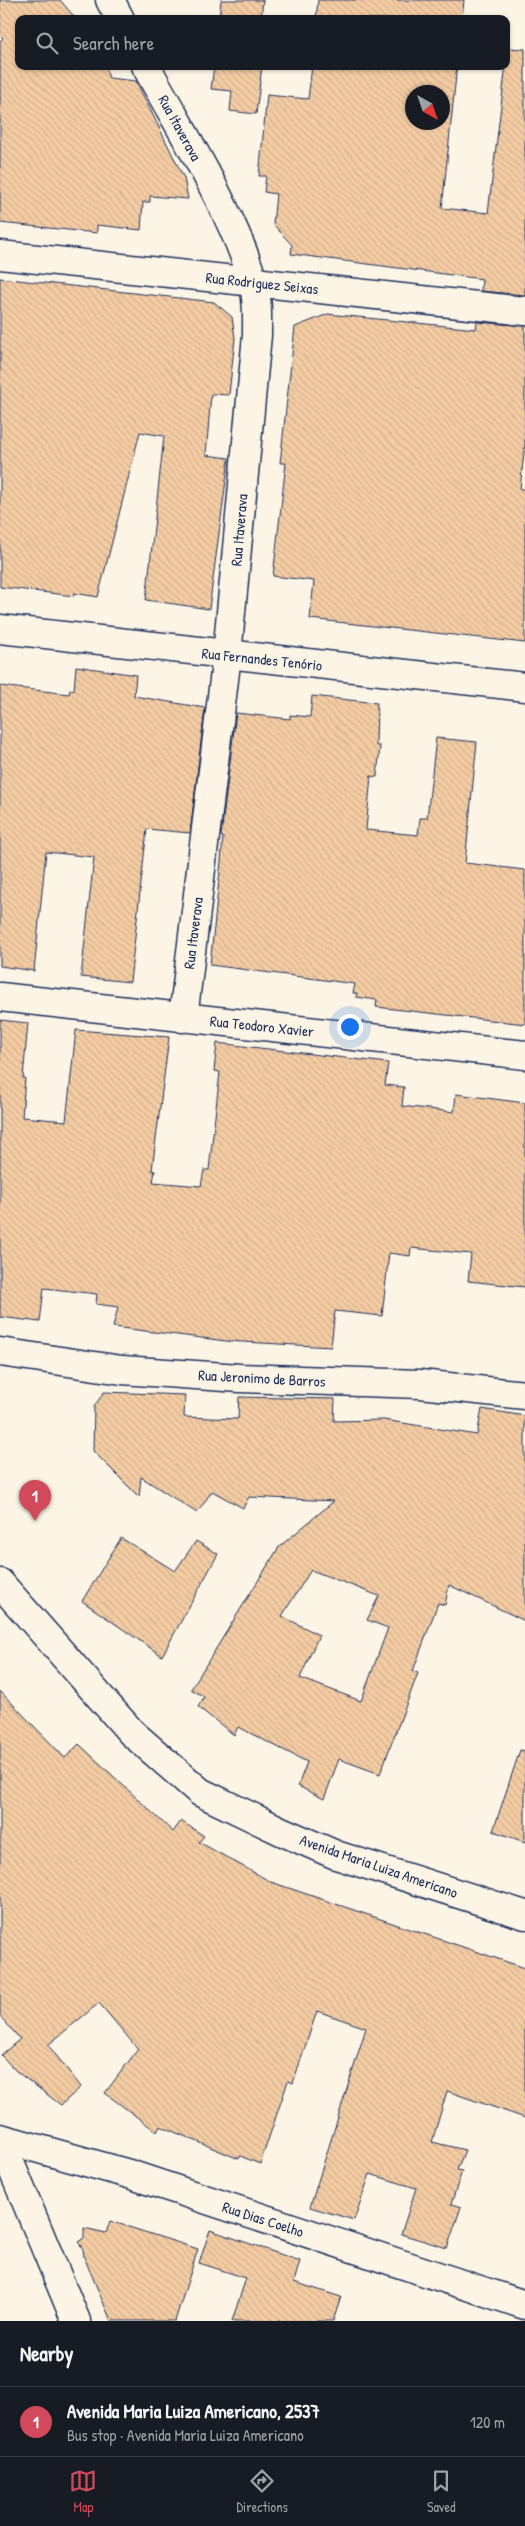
<!DOCTYPE html>
<meta charset="utf-8">
<style>
body{margin:0;font-family:"Patrick Hand",sans-serif;background:#242831;color:#f1f3f6}
.compass{position:absolute;left:405px;top:85px;width:45px;height:45px;border-radius:50%;background:#171b24;box-shadow:0 1px 4px #0004;rotate:140deg}
.you{position:absolute;left:349px;top:1026px;width:18px;height:18px;margin:-12px;border:4px solid #fff;border-radius:50%;background:#1a73e8;box-shadow:0 0 0 8px #1a73e833}
.badge{display:grid;place-items:center;width:32px;height:32px;border-radius:50%;background:#d1495b;color:#fff;font-size:16px;font-weight:700}
.pin{position:absolute;translate:-50% -41px;filter:drop-shadow(0 1px 2px #0008)}
.pin::after{content:'';position:absolute;top:26px;width:18px;height:15px;background:inherit;clip-path:polygon(0 0,100% 0,50% 100%)}
.list{margin:0;padding:0;list-style:none}
h2{display:flex;justify-content:space-between;align-items:center;height:65px;margin:0;padding:0 20px;font-size:21px}
h2 small{font-size:16px;font-weight:400;color:#9ea1a6}
.list li{display:grid;grid-template-columns:32px 1fr auto;gap:15px;align-items:center;box-sizing:border-box;height:70px;padding:0 20px;border-top:1px solid #363941}
.list b{display:block;font-size:19px;white-space:nowrap}
.list p{margin:0;font-size:16px;white-space:nowrap;color:#9ea1a6}
.list em{font-size:16px;font-style:normal;color:#9ea1a6}
.icon{flex:none;width:28px;height:28px;fill:none;stroke:currentColor;stroke-width:2;stroke-linecap:round;stroke-linejoin:round}
.map{position:relative;flex:none;width:525px;height:2321px;overflow:hidden}
.search{position:absolute;background:#171b24;box-shadow:0 1px 4px #0004;left:15px;right:15px;top:15px;height:55px;display:flex;align-items:center;gap:12px;box-sizing:border-box;padding:0 18px;border-radius:10px;color:#9ea1a6;font-size:19px}
.sheet{height:135px;background:#171b24}
nav{display:flex;justify-content:space-around;align-items:center;box-sizing:border-box;height:70px;border-top:1px solid #363941;background:#171b24;font-size:14px;color:#9ea1a6}
nav a{display:grid;justify-items:center;gap:2px}
nav .on{color:#d1495b}
.map>svg:first-child{display:block}
.building{fill:url(#building-back-hatch);stroke:#1b2f5e;fill-rule:evenodd}
.lines{fill:none;stroke-linecap:round;stroke-linejoin:round}
.minor-casing{stroke:#1b2f5e;stroke-width:31}
.major-casing{stroke:#1b2f5e;stroke-width:31}
.minor{stroke:#fcf5e5;stroke-width:28}
.major{stroke:#fcf5e5;stroke-width:28}
.labels{text-anchor:middle;dominant-baseline:central;stroke-width:5;stroke-linejoin:round;paint-order:stroke}
.street-label{font-size:15px;fill:#1b2f5e;stroke:#fcf5e5}
</style>
<div class="map">
<svg width="525" height="2321" viewBox="0 0 525 2321">
<defs>
<pattern id="building-back-hatch" width="6" height="6" patternUnits="userSpaceOnUse" patternTransform="scale(1.25)"><rect width="6" height="6" fill="#f4cca3"/><path d="M-1 5l2 2M0 0l6 6M5-1l2 2" fill="none" stroke="#d1b08f"/></pattern>
</defs>
<rect width="100%" height="100%" fill="#fcf5e5"/>
<filter id="ink" filterUnits="userSpaceOnUse"><feTurbulence type="fractalNoise" baseFrequency=".02" numOctaves="2"/><feDisplacementMap in="SourceGraphic" scale="10" xChannelSelector="R" yChannelSelector="G"/><feConvolveMatrix kernelMatrix="1 2 1 2 8 2 1 2 1" color-interpolation-filters="sRGB"/></filter>
<g filter="url(#ink)">
<g class="building">
<polygon points="0,0 60,0 76,19 19,19 19,66 105,66 109,78 136,81 184,178 188,199 150,196 150,202 143,202 141,230 97,225 97,233 0,223 0,41 3,38 0,35"/>
<polygon points="221,0 263,0 261,19 219,19"/>
<polygon points="318,0 464,0 462,19 316,19"/>
<path d="M508 48 525 49V295L481 291 482 279 291 254 292 245 273 224 276 194 264 192 266 176H259L267 95 308 99 312 66H457L442 208 488 213ZM412 92H442V122H412Z"/>
<polygon points="214,66 262,66 256,114 230,111 232,91 211,89"/>
<polygon points="0,278 214,302 232,317 235,338 229,395 211,394 206,455 229,458 209,609 146,600 164,436 140,432 98,597 74,593 74,596 0,587"/>
<polygon points="328,314 476,329 477,322 525,326 525,444 520,489 525,489 525,643 310,619 314,581 273,576 286,463 280,463 295,327"/>
<polygon points="76,666 136,675 134,696 205,708 190,833 147,829 130,982 81,977 94,857 46,852 34,971 0,966 0,686 69,694 70,689 74,690"/>
<polygon points="312,696 377,703 376,746 380,746 377,777 371,776 366,830 418,835 420,818 427,818 436,738 477,742 465,863 525,870 525,1024 376,1007 377,1000 356,997 357,993 353,993 355,984 210,965 221,861 223,837 221,836 236,713 290,719 290,715 310,717"/>
<polygon points="0,1020 28,1023 23,1078 25,1078 22,1117 66,1121 76,1030 169,1037 152,1170 155,1171 153,1182 201,1186 204,1170 209,1170 220,1072 214,1071 217,1043 388,1063 385,1085 404,1087 402,1106 454,1112 456,1094 525,1103 525,1287 468,1281 471,1254 411,1248 410,1256 389,1253 382,1316 335,1311 331,1347 226,1341 113,1327 118,1307 96,1304 97,1294 44,1288 40,1322 0,1317"/>
<path d="M104 1392 185 1395 184 1417 238 1419 239 1397 335 1399 334 1421 384 1420 477 1435 482 1409 525 1416V1621L449 1585 445 1605 438 1603 413 1671 418 1673 380 1774 339 1759 324 1799 298 1786 307 1762 238 1727 234 1735 198 1707 204 1697 191 1689 279 1547 334 1501 249 1497 243 1508 212 1491 197 1513 141 1477 139 1497 93 1451 94 1407ZM311 1570 379 1596 367 1620 388 1628 361 1701 300 1678 319 1635 282 1616Z"/>
<polygon points="121,1538 175,1571 196,1541 218,1554 162,1656 82,1601"/>
<polygon points="0,1691 65,1758 79,1744 173,1832 181,1821 204,1836 199,1842 271,1882 525,1968 525,2118 447,2091 432,2142 465,2150 457,2170 462,2171 451,2204 461,2207 447,2248 401,2234 416,2188 370,2174 354,2220 310,2207 366,2028 317,2011 293,2083 288,2081 260,2164 240,2156 239,2159 160,2126 157,2132 105,2093 138,2049 99,2003 48,2045 81,2087 61,2105 16,2071 1,2055 20,2039 0,2016"/>
<polygon points="520,1750 525,1751 525,1842 493,1831"/>
<polygon points="110,2221 198,2249 175,2321 111,2321 84,2257 83,2249 78,2242 84,2238 84,2228 106,2233"/>
<polygon points="210,2230 300,2261 294,2282 341,2297 333,2321 232,2321 246,2278 199,2263"/>
</g>
<g class="lines">
<defs>
<g id="minor">
<polyline points="110,0 120,19"/>
<path d="M146 66C181 131 233 211 253 282 258 298 257 317 257 335L227 655 183 1018"/>
<polyline points="0,255 525,311"/>
<polyline points="0,629 525,687"/>
<polyline points="0,997 525,1055"/>
<polyline points="0,1352 122,1370 240,1378 420,1384 525,1395"/>
<polyline points="0,2138 129,2174 525,2305"/>
<polyline points="0,2139 76,2321"/>
</g>
<polyline id="major" points="0,1583 131,1732 200,1792 281,1831 336,1855 525,1915"/>
</defs>
<use href="#minor" class="minor-casing"/>
<use href="#major" class="major-casing"/>
<use href="#minor" class="minor"/>
<use href="#major" class="major"/>
</g>
</g>
<g class="labels">
<g class="street-label">
<text transform="translate(180 128) rotate(61)">Rua Itaverava</text>
<text transform="translate(262 283) rotate(6)">Rua Rodriguez Seixas</text>
<text transform="translate(239 530) rotate(-85)">Rua Itaverava</text>
<text transform="translate(262 659) rotate(6)">Rua Fernandes Tenório</text>
<text transform="translate(193 933) rotate(-83)">Rua Itaverava</text>
<text transform="translate(262 1026) rotate(6)">Rua Teodoro Xavier</text>
<text transform="translate(262 1378) rotate(3)">Rua Jeronimo de Barros</text>
<text transform="translate(379 1866) rotate(19)">Avenida Maria Luiza Americano</text>
<text transform="translate(263 2219) rotate(18)">Rua Dias Coelho</text>
</g>
</g>
</svg>
<svg class="compass" viewBox="-18 -18 36 36"><path d="M0-13l5 13h-10z" fill="#e53935"/><path d="M0 13l5-13h-10z" fill="#9ea1a6"/></svg>
<div class="you"></div>
<div class="pin badge" style="left:35px;top:1521px">1</div>
<div class="search"><svg class="icon" aria-label="search" viewBox="0 0 24 24"><circle cx="10" cy="10" r="6"/><path d="M15 15l6 6"/></svg>Search here</div>
</div>
<section class="sheet">
<h2>Nearby<small></small></h2>
<ul class="list">
<li><span class="badge">1</span><div><b>Avenida Maria Luiza Americano, 2537</b><p>Bus stop · Avenida Maria Luiza Americano</p></div><em>120 m</em></li>
</ul>
</section>
<nav>
<a class="on"><svg class="icon" aria-label="map" viewBox="0 0 24 24"><path d="M3 6l6-2 6 2 6-2v14l-6 2-6-2-6 2zM9 4v14M15 6v14"/></svg>Map</a>
<a><svg class="icon" aria-label="directions" viewBox="0 0 24 24"><path d="M12 3l9 9-9 9-9-9zM9 14v-3h6M13 9l2 2-2 2"/></svg>Directions</a>
<a><svg class="icon" aria-label="saved" viewBox="0 0 24 24"><path d="M7 4h10v16l-5-4-5 4z"/></svg>Saved</a>
</nav>
